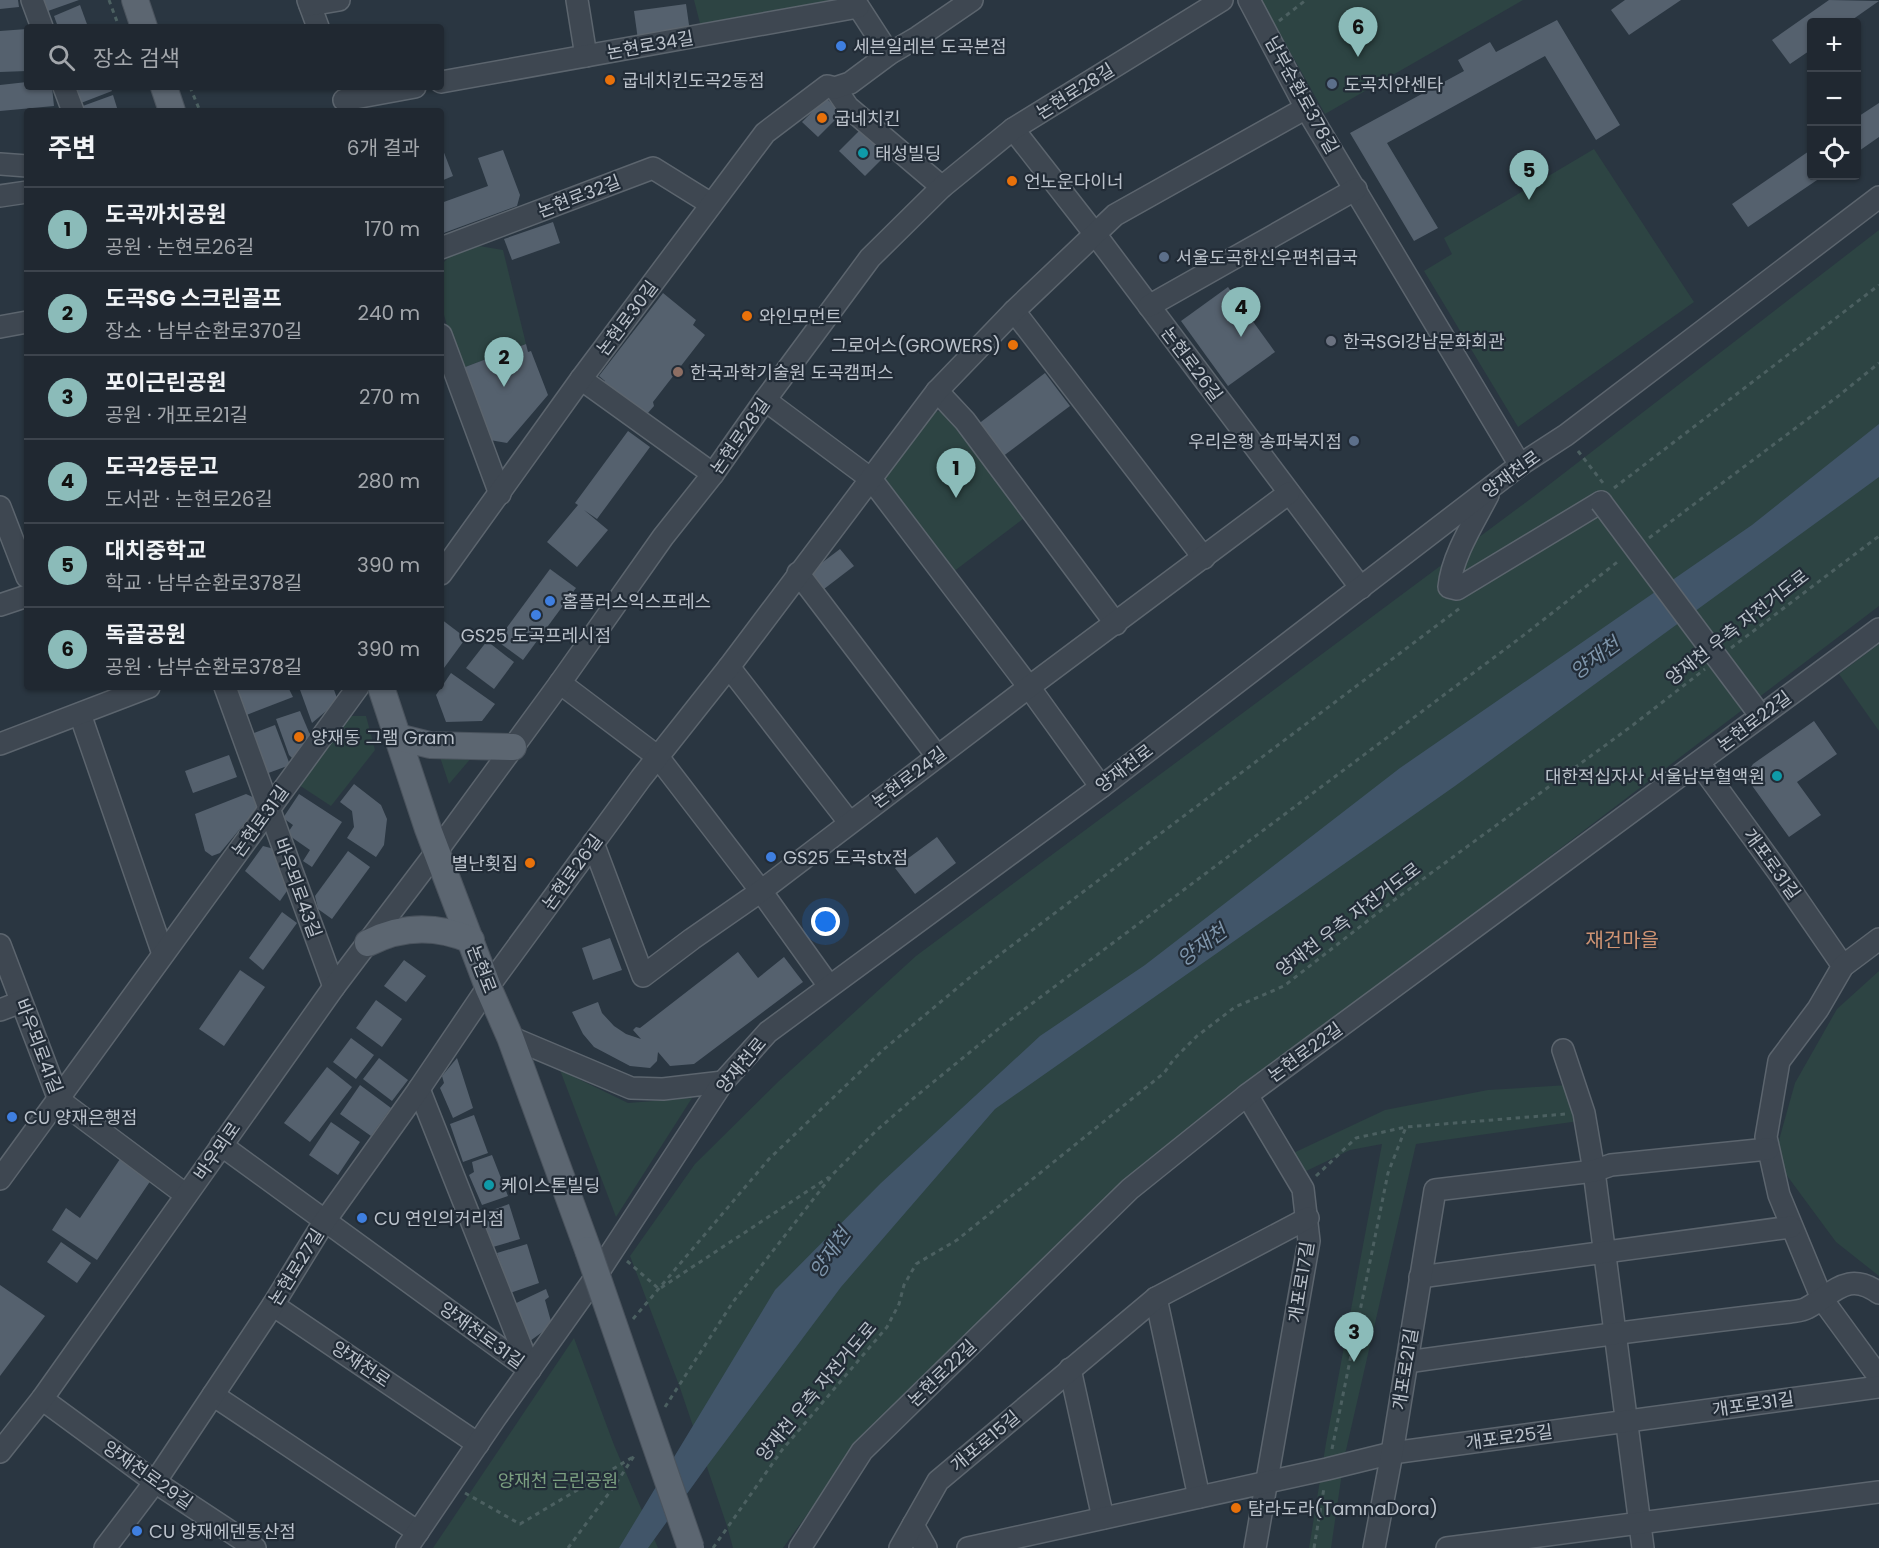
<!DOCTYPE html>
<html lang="ko">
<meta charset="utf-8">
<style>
body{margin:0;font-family:Poppins,"Noto Sans KR",sans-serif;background:#2d343d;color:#f1f3f6}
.controls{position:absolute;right:18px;top:18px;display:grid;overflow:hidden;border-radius:6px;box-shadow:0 2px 4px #0004}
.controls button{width:54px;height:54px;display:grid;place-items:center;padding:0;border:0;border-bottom:2px solid #3d444d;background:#202831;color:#f1f3f6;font:30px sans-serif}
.you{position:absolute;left:826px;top:922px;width:21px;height:21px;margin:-15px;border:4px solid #fff;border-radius:50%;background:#1a73e8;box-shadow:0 0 0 9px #1a73e833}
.badge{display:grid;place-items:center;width:39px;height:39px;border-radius:50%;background:#8bbbb9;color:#111;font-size:20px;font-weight:700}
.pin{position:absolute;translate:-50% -50px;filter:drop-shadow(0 2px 3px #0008)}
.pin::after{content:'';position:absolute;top:32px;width:21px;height:18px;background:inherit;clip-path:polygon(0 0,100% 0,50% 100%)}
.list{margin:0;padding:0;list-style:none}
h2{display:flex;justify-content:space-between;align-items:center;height:78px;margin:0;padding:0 24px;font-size:26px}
h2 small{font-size:20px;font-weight:400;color:#a2a6ab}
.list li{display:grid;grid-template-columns:39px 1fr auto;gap:18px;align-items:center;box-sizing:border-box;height:84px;padding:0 24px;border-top:2px solid #3d444d}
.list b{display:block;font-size:22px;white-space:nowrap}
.list p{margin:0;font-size:20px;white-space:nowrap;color:#a2a6ab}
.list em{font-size:20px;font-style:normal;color:#a2a6ab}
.icon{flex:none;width:33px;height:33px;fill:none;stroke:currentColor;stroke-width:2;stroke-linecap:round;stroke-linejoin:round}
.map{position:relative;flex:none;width:1879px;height:1548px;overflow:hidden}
.search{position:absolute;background:#202831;box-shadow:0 2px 4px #0004;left:24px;top:24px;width:420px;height:66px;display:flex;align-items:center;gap:15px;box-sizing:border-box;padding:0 21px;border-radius:6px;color:#a2a6ab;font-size:22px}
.panel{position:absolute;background:#202831;box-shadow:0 2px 4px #0004;left:24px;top:108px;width:420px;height:582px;border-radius:6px}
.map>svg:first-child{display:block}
.green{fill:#2d4443}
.water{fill:#415569}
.building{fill:#55616e}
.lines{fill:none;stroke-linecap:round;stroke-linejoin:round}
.minor-casing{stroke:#5c656e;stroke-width:24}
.major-casing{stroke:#4a535d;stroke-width:28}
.path{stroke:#4c6061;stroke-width:3;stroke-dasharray:4.5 4.5;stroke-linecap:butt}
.minor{stroke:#3e4751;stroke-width:21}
.major{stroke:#5c6671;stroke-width:26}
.minor-bridge-casing{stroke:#5c656e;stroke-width:24;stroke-linecap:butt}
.major-bridge-casing{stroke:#4a535d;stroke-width:28;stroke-linecap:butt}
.minor-bridge{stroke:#3e4751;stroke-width:21}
.major-bridge{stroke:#5c6671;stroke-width:26}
.shop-dot{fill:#3f7fe0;stroke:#222c37;stroke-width:2}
.food-dot{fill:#e8710a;stroke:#222c37;stroke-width:2}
.service-dot{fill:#5c6f8a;stroke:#222c37;stroke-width:2}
.culture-dot{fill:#0f9aa8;stroke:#222c37;stroke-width:2}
.worship-dot{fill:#6b7280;stroke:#222c37;stroke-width:2}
.education-dot{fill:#8d6e63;stroke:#222c37;stroke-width:2}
.labels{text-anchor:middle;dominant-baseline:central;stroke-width:4.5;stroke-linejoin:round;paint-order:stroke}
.street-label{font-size:18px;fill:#bbc2cb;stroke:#222c37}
.poi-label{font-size:18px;fill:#bbc2cb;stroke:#222c37;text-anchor:start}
.park-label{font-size:18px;fill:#7b9f80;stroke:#222c37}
.water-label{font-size:20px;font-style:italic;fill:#7e95ab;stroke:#222c37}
.neighbourhood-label{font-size:20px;fill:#ce9373;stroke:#222c37}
</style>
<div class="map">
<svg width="1879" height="1548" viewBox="0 0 1879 1548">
<rect width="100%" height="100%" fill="#2a3641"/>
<g class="green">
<polygon points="694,0 854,0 703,35"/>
<polygon points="1261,0 1523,0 1325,114"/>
<polygon points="1594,149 1694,302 1518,427 1424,271 1452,254 1444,238"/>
<polygon points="1879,230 1879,606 1403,968 954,1348 824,1491 783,1548 733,1548 727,1526 679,1385 630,1256 695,1164 779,1081 916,956 1537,494"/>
<polygon points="479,246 503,250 526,344 460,369 441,305 441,265 450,256"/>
<polygon points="928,411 951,412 1027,516 953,572 886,480 885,474"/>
<polygon points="1879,644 1879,731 1839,674"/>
<polygon points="349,716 366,716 375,750 331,806 296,783"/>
<polygon points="440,757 472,757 449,784"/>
<polygon points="1879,971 1879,1276 1836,1242 1774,1158 1795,1083 1837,1009"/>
<polygon points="560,1070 628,1103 692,1098 616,1217"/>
<polygon points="1568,1085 1579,1121 1416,1144 1344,1459 1331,1548 1309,1548 1326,1443 1382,1144 1350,1150 1300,1174 1287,1156 1385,1110 1488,1090"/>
<polygon points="574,1338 614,1445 658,1548 433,1548"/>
</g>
<polygon class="water" points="1879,424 1879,477 1455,786 995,1109 841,1287 707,1466 648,1548 619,1548 775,1290 881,1183 1040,1036 1145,965 1400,768 1752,525"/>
<g class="building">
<polygon points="0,0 18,0 19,7 0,9"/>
<polygon points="44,0 79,0 48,11"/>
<polygon points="1625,0 1681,0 1629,35 1611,10"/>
<polygon points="1829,0 1879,1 1849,22 1812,22 1812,49 1790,64 1772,40"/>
<polygon points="686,4 690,32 638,40 634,11"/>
<polygon points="80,5 88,27 58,27 54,16"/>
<polygon points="1557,20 1620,125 1596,140 1545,56 1387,143 1438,228 1414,241 1350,133 1464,71 1458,60 1490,42 1496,52"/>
<polygon points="27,29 27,71 0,72 0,31"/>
<polygon points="27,82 27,87 52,87 54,106 0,111 0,85"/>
<polygon points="77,87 110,87 112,91 81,103"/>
<polygon points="113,95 118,111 81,111 80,107"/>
<polygon points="826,98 842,113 818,137 802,122"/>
<polygon points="1879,103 1879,137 1856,153 1856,118"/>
<polygon points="861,129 887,154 865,176 839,151"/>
<polygon points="1812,149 1812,176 1823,176 1748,227 1732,204"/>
<polygon points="443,150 453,176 441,181 441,151"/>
<polygon points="503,150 520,195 517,206 441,234 441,203 488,186 478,158"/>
<polygon points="553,222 560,243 512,260 504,239"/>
<polygon points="1228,287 1275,352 1228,386 1181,321"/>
<polygon points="663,293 696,320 693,325 705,335 653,402 654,406 647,414 638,407 636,409 604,384 605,381 599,376"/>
<polygon points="526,344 528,352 531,351 548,395 507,443 484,439 460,369"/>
<polygon points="1045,373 1070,406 998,460 973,428"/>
<polygon points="628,431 650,447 597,519 584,510 608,530 577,567 547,542 578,505 575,503"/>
<polygon points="840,549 854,566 824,589 811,571"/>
<polygon points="550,569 576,588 523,660 497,641"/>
<polygon points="441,619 466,638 441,672"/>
<polygon points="487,641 514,662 494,689 466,668"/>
<polygon points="451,673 495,704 482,721 446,722 436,695"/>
<polygon points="234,687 288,687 293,697 244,716"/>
<polygon points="299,687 333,687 338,701 312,723"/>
<polygon points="300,711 311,737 294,760 289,755 276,719"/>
<polygon points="1814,721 1837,754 1797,782 1821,815 1789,837 1748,780 1748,772 1753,764"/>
<polygon points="275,725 290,765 263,775 249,735"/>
<polygon points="229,755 237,777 193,793 185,771"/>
<polygon points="354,784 381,805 387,819 384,845 376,857 347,838 354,827 352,811 340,802"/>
<polygon points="246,794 257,799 259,806 220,853 212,856 205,851 195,814"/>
<polygon points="299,794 342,822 312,867 303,861 310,850 287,834 293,825 283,818"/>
<polygon points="937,837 956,863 915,894 895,868"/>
<polygon points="263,846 278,850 289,888 280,901 245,871"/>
<polygon points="348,851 370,867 332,919 318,909 315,896"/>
<polygon points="282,912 297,923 263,970 249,958"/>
<polygon points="610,938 622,970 593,980 582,948"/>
<polygon points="738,952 758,978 784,957 803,982 694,1064 670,1066 658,1052 657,1061 650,1068 630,1066 594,1047 583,1034 572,1012 598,1002 602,1013 614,1026 626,1034 641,1039 633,1030 636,1027 640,1028"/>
<polygon points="404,960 426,976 406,1002 384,986"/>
<polygon points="240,970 265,987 224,1046 199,1029"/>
<polygon points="376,1000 402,1019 382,1047 356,1028"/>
<polygon points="351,1038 374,1055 356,1079 333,1062"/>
<polygon points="379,1058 408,1080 392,1101 363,1079"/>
<polygon points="457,1058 473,1108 453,1118 440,1088 444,1083 442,1076"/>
<polygon points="327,1067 352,1087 310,1142 284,1123"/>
<polygon points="360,1085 391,1108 371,1136 340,1114"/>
<polygon points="474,1115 488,1153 463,1162 450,1124"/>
<polygon points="331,1122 360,1142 338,1175 309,1155"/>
<polygon points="492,1155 508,1196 482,1205 469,1175 474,1172 472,1162"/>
<polygon points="120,1159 151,1180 97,1260 52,1230 66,1208 80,1218"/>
<polygon points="509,1204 520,1239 493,1247 482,1214"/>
<polygon points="61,1242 91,1263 77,1283 47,1262"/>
<polygon points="527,1244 539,1283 510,1293 497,1253"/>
<polygon points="0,1285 45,1316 0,1376"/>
<polygon points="546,1289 549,1297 545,1300 552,1325 530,1341 510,1306"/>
</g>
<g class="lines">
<defs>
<g id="minor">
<polyline points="32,0 42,27"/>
<polyline points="308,0 318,27"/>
<polyline points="577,0 586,56"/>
<polyline points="854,0 889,54"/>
<polyline points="1249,0 1306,108 1520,465"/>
<polyline points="310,5 339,0"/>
<polyline points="441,82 858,7"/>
<polyline points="64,87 73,111"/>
<polyline points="835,88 848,107 942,187"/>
<polyline points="344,100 415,87"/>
<polyline points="1013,129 1095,234 1361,588"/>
<polyline points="0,164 27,166"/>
<polyline points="0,196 27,192"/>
<polyline points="441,248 653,168 711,204"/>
<polyline points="1149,306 1356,189"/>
<polyline points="1014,311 1204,558"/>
<polyline points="0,327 27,322"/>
<polyline points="441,335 500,494"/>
<polyline points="581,379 713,474"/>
<polyline points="937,391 965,421 1116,624"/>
<polyline points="765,400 871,479 1029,687 1101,787"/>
<path d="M1488 495C1474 522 1452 556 1449 587L1457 589 1601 502"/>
<polyline points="0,507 27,577"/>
<polyline points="798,573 937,756"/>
<polyline points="441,574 581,379 765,133 827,86 835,88 850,83 889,54 918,37 972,0"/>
<polyline points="0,605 27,596"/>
<polyline points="729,667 849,822"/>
<polyline points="560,683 658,757 761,891 829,986"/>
<polyline points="225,687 334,987"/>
<polyline points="80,714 163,954"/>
<polyline points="0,744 149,687"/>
<polyline points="1699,763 1779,873 1843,966"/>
<polyline points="593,843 643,976 692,939 761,891 1029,687 1289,493"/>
<polyline points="1879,939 1843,966 1818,1009 1779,1061 1766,1137 1779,1195 1822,1299 1879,1377"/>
<polyline points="0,945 59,1100 186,1195"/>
<polyline points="0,1010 21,1002"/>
<polyline points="510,1037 631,1088 663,1089 723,1082"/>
<polyline points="1563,1050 1584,1113 1594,1171 1643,1548"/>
<polyline points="419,1089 530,1369"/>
<polyline points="1247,1095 1303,1189 1309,1241 1255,1548"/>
<polyline points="221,1145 530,1370"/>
<polyline points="0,1179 358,687"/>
<polyline points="1420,1277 1791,1227"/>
<polyline points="1156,1298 1199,1497"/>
<polyline points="273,1305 478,1444"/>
<path d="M1407 1362C1534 1344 1662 1327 1790 1312 1795 1311 1802 1311 1807 1308 1834 1294 1847 1270 1879 1293"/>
<polyline points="1070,1369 1103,1518"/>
<polyline points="213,1395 418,1532"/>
<polyline points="42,1399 155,1482 255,1548"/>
<polyline points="0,1452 42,1399 334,987 437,851 560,683 663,537 713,474 765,400 870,258 942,187 1013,129 1222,0"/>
<polyline points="913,1525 926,1548"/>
<polyline points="105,1548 155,1482 273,1305 324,1222 419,1089 488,987 641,778 729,667 937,391 1014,311 1115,215 1306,108"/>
<polyline points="407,1548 494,1420 590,1285 723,1082 768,1032 1101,787 1520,465 1566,435 1879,197"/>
<polyline points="800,1548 862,1451 1130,1189 1247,1095 1879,629"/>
<polyline points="900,1548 938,1481 1156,1298 1308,1218"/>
<polyline points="968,1548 1327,1469 1392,1453 1879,1387"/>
<polyline points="1374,1548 1392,1453 1435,1190 1594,1171 1611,1165 1768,1149"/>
<polyline points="1447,1548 1879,1492"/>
</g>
<g id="major">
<polyline points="135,0 144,27"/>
<polyline points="164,87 172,111"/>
<polyline points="381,687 428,829 488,987 510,1037 588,1250"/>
<polyline points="398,737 430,745 513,747"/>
<path d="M368 943C401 926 436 925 471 940"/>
</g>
</defs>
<use href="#minor" class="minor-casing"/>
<use href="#major" class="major-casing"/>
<g class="path">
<polyline points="109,0 119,27"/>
<polyline points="1279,21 1306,0"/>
<polyline points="190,87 200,111"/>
<polyline points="1578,451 1603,483"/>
<polyline points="1614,488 1879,285"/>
<polyline points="1649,538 1837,397 1879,363"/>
<polyline points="1731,648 1879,536"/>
<polyline points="1316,1176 1356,1138 1406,1127"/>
<polyline points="627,1261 659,1289 829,1177"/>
<polyline points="633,1319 769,1159 883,1050 974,974 1460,608"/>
<polyline points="665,1407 733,1302 833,1174 877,1130 915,1097 1002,1026 1520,638 1620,560"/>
<polyline points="1332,1449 1388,1173 1406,1127 1566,1114"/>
<polyline points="465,1493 520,1524 633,1457"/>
<polyline points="568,1548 615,1485 636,1453"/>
<polyline points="713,1548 782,1450 887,1327 899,1304 904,1285 916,1264 957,1240 1164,1073 1174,1059 1197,1036 1235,1007 1284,986 1393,901 1633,725 1705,669"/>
<polyline points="1314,1548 1324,1488"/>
</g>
<use href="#minor" class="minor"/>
<use href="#major" class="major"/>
<defs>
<polyline id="minor-bridge" points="1601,502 1760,715"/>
<polyline id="major-bridge" points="588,1250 691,1548"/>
</defs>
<use href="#minor-bridge" class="minor-bridge-casing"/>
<use href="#major-bridge" class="major-bridge-casing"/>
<use href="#minor-bridge" class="minor-bridge"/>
<use href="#major-bridge" class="major-bridge"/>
</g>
<g class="shop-dot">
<circle cx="841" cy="46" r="6"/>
<circle cx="550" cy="601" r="6"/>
<circle cx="536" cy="615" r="6"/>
<circle cx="771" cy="857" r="6"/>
<circle cx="12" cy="1117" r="6"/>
<circle cx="362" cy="1218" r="6"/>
<circle cx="137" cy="1531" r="6"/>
</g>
<g class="food-dot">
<circle cx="610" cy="80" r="6"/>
<circle cx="822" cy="118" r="6"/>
<circle cx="1012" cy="181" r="6"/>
<circle cx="747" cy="316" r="6"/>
<circle cx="1013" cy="345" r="6"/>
<circle cx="299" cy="737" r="6"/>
<circle cx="530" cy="863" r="6"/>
<circle cx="1236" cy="1508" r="6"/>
</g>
<g class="service-dot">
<circle cx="1332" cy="84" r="6"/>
<circle cx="1164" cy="257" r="6"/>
<circle cx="1354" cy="441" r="6"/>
</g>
<g class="culture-dot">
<circle cx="863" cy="153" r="6"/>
<circle cx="1777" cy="776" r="6"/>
<circle cx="489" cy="1185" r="6"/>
</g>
<circle class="worship-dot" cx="1331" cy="341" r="6"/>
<circle class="education-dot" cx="678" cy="372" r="6"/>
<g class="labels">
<g class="street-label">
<text transform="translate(650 45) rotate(-10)">논현로34길</text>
<text transform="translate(1075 91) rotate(-32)">논현로28길</text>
<text transform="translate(1302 95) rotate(61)">남부순환로378길</text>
<text transform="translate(579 196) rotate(-21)">논현로32길</text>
<text transform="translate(627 318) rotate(-53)">논현로30길</text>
<text transform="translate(1192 364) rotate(53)">논현로26길</text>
<text transform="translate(740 436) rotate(-55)">논현로28길</text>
<text transform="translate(1511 474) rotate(-36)">양재천로</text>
<text transform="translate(1737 627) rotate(-38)">양재천 우측 자전거도로</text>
<text transform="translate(1754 721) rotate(-37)">논현로22길</text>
<text transform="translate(1124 768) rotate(-37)">양재천로</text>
<text transform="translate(909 777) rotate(-37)">논현로24길</text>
<text transform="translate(260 821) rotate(-54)">논현로31길</text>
<text transform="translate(1772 864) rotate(54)">개포로31길</text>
<text transform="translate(572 872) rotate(-54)">논현로26길</text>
<text transform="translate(298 888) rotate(70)">바우뫼로43길</text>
<text transform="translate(1348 919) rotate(-37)">양재천 우측 자전거도로</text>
<text transform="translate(482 969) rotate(69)">논현로</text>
<text transform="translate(39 1046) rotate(69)">바우뫼로41길</text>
<text transform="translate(1305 1052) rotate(-36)">논현로22길</text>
<text transform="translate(741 1065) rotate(-50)">양재천로</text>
<text transform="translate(217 1151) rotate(-55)">바우뫼로</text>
<text transform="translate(296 1267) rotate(-58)">논현로27길</text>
<text transform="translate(1301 1282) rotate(-81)">개포로17길</text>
<text transform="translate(482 1335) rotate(36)">양재천로31길</text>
<text transform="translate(361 1364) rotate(34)">양재천로</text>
<text transform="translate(1405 1369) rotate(-81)">개포로21길</text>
<text transform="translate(942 1373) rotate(-44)">논현로22길</text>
<text transform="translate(816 1391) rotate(-50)">양재천 우측 자전거도로</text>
<text transform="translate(1753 1404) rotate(-8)">개포로31길</text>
<text transform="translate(1509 1437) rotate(-8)">개포로25길</text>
<text transform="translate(985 1441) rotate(-40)">개포로15길</text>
<text transform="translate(148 1475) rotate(35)">양재천로29길</text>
</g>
<g class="poi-label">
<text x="853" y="46">세븐일레븐 도곡본점</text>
<text x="622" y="80">굽네치킨도곡2동점</text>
<text x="1344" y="84">도곡치안센타</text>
<text x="834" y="118">굽네치킨</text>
<text x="875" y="153">태성빌딩</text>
<text x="1024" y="181">언노운다이너</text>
<text x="1176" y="257">서울도곡한신우편취급국</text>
<text x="759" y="316">와인모먼트</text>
<text x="1343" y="341">한국SGI강남문화회관</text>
<text x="1001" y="345" text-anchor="end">그로어스(GROWERS)</text>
<text x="690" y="372">한국과학기술원 도곡캠퍼스</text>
<text x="1342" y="441" text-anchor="end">우리은행 송파북지점</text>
<text x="562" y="601">홈플러스익스프레스</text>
<text x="536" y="635" text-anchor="middle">GS25 도곡프레시점</text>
<text x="311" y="737">양재동 그램 Gram</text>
<text x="1765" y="776" text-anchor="end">대한적십자사 서울남부혈액원</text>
<text x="783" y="857">GS25 도곡stx점</text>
<text x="518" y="863" text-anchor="end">별난횟집</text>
<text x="24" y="1117">CU 양재은행점</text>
<text x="501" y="1185">케이스톤빌딩</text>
<text x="374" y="1218">CU 연인의거리점</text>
<text x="1248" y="1508">탐라도라(TamnaDora)</text>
<text x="149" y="1531">CU 양재에덴동산점</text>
</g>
<g class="park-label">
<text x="558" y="1480">양재천 근린공원</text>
</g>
<g class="water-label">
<text transform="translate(1595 658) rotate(-36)">양재천</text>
<text transform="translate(1202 945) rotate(-36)">양재천</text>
<text transform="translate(830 1253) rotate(-56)">양재천</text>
</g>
<g class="neighbourhood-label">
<text x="1622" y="940">재건마을</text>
</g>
</g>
</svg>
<div class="controls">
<button>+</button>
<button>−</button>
<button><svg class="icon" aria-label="locate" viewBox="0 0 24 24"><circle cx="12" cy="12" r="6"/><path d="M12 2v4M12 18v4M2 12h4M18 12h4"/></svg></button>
</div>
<div class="you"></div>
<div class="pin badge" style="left:956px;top:498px">1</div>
<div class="pin badge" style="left:504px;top:387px">2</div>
<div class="pin badge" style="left:1354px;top:1362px">3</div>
<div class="pin badge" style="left:1241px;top:337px">4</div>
<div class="pin badge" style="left:1529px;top:200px">5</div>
<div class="pin badge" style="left:1358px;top:57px">6</div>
<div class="search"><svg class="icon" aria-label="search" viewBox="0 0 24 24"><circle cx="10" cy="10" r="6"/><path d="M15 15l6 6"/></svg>장소 검색</div>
<section class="panel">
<h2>주변<small>6개 결과</small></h2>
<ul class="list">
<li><span class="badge">1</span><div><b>도곡까치공원</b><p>공원 · 논현로26길</p></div><em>170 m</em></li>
<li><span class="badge">2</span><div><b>도곡SG 스크린골프</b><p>장소 · 남부순환로370길</p></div><em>240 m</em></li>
<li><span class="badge">3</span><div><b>포이근린공원</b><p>공원 · 개포로21길</p></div><em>270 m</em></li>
<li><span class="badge">4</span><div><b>도곡2동문고</b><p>도서관 · 논현로26길</p></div><em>280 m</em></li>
<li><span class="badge">5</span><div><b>대치중학교</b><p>학교 · 남부순환로378길</p></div><em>390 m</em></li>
<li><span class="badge">6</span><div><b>독골공원</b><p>공원 · 남부순환로378길</p></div><em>390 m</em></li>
</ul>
</section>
</div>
